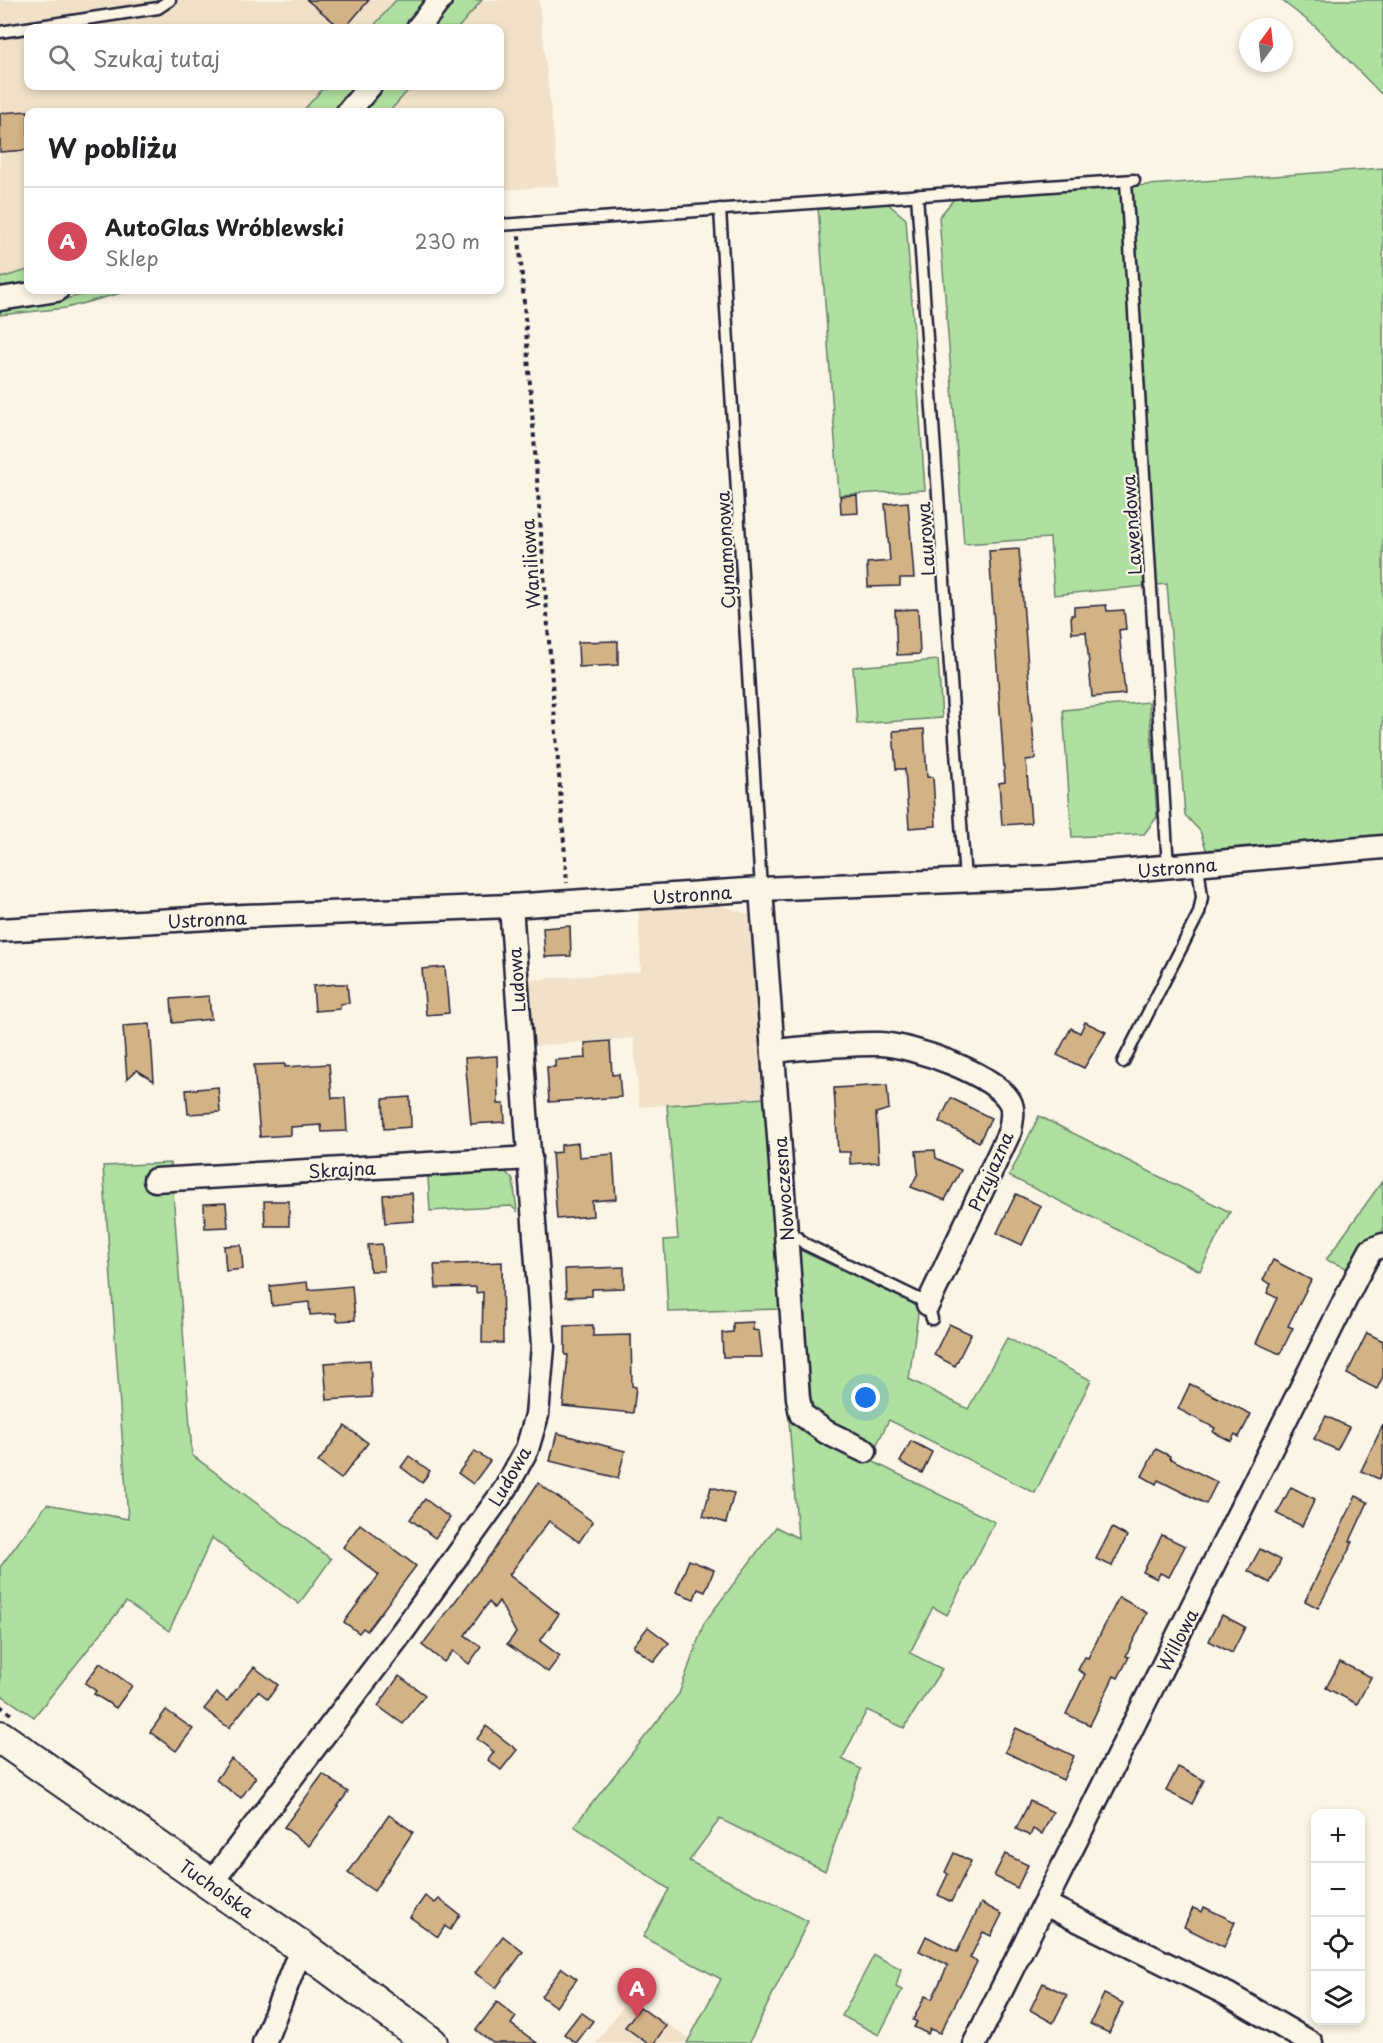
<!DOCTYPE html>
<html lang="pl">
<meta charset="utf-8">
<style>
body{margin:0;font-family:"Playpen Sans",sans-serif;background:#f6f6f6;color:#202124}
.controls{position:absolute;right:18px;bottom:18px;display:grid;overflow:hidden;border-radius:12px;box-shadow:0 3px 9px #0003}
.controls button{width:54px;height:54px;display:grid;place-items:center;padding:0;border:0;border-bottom:2px solid #e0e0e0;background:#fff;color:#202124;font:30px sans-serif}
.compass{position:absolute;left:1239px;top:18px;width:54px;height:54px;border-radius:50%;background:#fff;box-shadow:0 3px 9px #0003;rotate:15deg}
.you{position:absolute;left:866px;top:1398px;width:21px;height:21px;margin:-15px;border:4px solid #fff;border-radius:50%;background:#1a73e8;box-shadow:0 0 0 9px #1a73e833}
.badge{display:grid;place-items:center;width:39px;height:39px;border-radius:50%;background:#d1495b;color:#fff;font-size:20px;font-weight:700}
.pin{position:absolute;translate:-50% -50px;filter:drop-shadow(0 2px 3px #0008)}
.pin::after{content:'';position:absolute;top:32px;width:21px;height:18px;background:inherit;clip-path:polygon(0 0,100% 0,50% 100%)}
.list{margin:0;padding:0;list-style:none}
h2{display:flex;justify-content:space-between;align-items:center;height:78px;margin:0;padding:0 24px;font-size:26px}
h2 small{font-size:20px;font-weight:400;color:#757577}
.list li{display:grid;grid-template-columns:39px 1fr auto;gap:18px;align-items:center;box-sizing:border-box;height:108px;padding:0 24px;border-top:2px solid #e0e0e0}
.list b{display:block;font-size:22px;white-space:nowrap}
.list p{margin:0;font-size:20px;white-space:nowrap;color:#757577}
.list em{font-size:20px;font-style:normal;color:#757577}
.icon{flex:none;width:33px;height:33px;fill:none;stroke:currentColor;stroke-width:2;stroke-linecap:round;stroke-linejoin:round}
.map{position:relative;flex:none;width:1383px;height:2043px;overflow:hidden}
.search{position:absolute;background:#fff;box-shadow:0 3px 9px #0003;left:24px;top:24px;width:480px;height:66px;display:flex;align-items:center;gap:15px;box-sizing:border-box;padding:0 21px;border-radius:12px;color:#757577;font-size:22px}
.panel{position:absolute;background:#fff;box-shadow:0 3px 9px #0003;left:24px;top:108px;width:480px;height:186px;border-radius:12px}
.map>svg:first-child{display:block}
.built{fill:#f0e1c8}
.green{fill:#afe0a0;stroke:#68816e;stroke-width:1.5}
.building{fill:#d3b286;stroke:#22223b;stroke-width:1.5}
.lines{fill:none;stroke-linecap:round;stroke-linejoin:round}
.service-casing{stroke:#22223b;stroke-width:15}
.minor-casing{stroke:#22223b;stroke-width:27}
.secondary-casing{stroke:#22223b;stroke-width:36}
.path{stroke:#22223b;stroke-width:4;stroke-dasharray:4.5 4.5;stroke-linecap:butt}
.service{stroke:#fcf5e5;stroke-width:10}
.minor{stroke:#fcf5e5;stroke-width:22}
.secondary{stroke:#fcf5e5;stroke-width:32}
.labels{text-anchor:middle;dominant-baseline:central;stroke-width:4.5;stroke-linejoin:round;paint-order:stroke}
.street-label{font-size:18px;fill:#22223b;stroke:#fcf5e5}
</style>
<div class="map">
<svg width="1383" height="2043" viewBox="0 0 1383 2043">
<rect width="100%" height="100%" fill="#fcf5e5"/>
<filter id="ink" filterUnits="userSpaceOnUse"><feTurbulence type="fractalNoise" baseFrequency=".0167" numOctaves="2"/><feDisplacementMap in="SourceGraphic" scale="12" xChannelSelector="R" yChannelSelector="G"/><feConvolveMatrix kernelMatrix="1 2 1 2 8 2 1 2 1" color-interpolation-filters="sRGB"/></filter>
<g filter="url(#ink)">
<g class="built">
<polygon points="0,0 396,0 372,28 28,28 28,86 325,86 302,112 28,112 28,270 0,278"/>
<polygon points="482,0 539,0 559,186 500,190 500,112 389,112 412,86 500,86 500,28 458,28"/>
<polygon points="711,902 751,915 765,1098 639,1107 634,1038 533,1046 528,980 641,972 638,906"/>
<polygon points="629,1998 690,2039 687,2043 596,2043"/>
</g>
<g class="green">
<polygon points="396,0 430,0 407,28 372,28"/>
<polygon points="450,0 482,0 458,28 427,28"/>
<polygon points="1281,0 1383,0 1383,96 1316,27"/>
<polygon points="325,86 358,86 332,112 302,112"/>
<polygon points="381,86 412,86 389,112 356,112"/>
<polygon points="1383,168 1383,837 1207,852 1200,831 1185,815 1167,584 1054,595 1050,538 964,544 939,217 954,199"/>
<polygon points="887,203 906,219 925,490 839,495 818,206"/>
<polygon points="28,270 28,283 0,286 0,278"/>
<polygon points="100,290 132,290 66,308 0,315 0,306 69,298"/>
<polygon points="938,660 942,718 857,724 853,667"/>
<polygon points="1149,702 1157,817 1144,834 1072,837 1063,710"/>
<polygon points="765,1098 781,1309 668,1312 664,1240 678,1239 667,1105"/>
<polygon points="1039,1116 1230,1212 1200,1271 1009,1176"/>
<polygon points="171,1163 192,1455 331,1559 299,1604 212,1538 169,1631 126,1602 34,1717 0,1694 0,1567 47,1504 128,1519 103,1166"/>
<polygon points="506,1172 513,1180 517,1211 511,1206 430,1211 428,1177"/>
<polygon points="1383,1180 1383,1239 1359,1247 1349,1269 1326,1260"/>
<path d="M795 1248 919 1306 909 1379 968 1409 1007 1338 1091 1380 1035 1493 889 1420 874 1450C861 1443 834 1434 824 1424 795 1397 797 1287 795 1248Z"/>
<polygon points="789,1420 995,1522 947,1615 933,1607 910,1653 942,1669 904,1728 867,1710 842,1759 861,1769 825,1871 720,1819 689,1861 808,1921 749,2043 687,2043 721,1979 643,1937 669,1889 574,1826 679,1694 704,1623 776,1527 798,1538"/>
<polygon points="874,1955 901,1969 896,1987 902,1990 879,2035 842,2016"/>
</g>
<g class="building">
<polygon points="307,0 369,0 345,28 341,28"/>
<polygon points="28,111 28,150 0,152 0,113"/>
<polygon points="857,495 858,513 841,514 840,496"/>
<polygon points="908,502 914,578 900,578 900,586 868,587 867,563 890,561 885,504"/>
<polygon points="1019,549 1035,759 1026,760 1031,823 1002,825 999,783 1005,782 989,551"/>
<polygon points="1106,605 1107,611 1124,610 1126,629 1119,630 1125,694 1092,697 1086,632 1072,633 1071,615 1074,615 1074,607"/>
<polygon points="918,609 920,654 897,655 895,610"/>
<polygon points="618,641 618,665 579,667 578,642"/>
<polygon points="924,729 927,777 933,777 936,826 909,828 905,769 896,769 893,731"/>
<polygon points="570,926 571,956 545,957 543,928"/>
<polygon points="445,967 449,1013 426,1015 422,969"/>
<polygon points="338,984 347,984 349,1003 340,1004 340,1009 315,1011 313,986"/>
<polygon points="209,996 211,1019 173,1023 171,999"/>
<polygon points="1085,1022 1106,1032 1084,1068 1057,1055 1071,1028 1080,1033"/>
<polygon points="150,1024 154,1081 137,1070 127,1079 123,1026"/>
<polygon points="610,1041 612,1075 619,1074 621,1097 549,1102 547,1067 555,1067 555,1060 586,1058 585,1043"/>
<polygon points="497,1056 498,1104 504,1104 505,1122 471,1124 465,1058"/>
<polygon points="285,1064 285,1067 329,1064 332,1098 345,1098 347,1131 322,1132 321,1125 291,1127 291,1135 260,1137 254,1065"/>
<polygon points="887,1085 889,1109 876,1113 879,1162 850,1164 850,1152 838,1152 834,1088"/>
<polygon points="218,1087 220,1112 188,1114 186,1090"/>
<polygon points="410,1097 411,1127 384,1129 383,1099"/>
<polygon points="951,1098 991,1118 979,1142 939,1122"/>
<polygon points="578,1143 579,1157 613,1154 616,1199 592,1201 593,1216 557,1219 552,1153 561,1152 561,1145"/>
<polygon points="935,1150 936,1158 961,1170 945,1200 911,1187 918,1173 916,1151"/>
<polygon points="412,1193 414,1221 385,1223 383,1195"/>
<polygon points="1016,1194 1041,1206 1022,1245 997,1233"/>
<polygon points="264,1201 289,1201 289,1226 265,1226"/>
<polygon points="226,1203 228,1227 205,1228 204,1204"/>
<polygon points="382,1244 384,1271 370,1271 368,1245"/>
<polygon points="241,1245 243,1269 226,1271 224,1246"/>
<polygon points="1273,1260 1311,1280 1288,1326 1293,1328 1280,1354 1256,1343 1277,1298 1267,1293 1271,1284 1263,1280"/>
<polygon points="502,1262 503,1343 482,1343 483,1292 476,1293 476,1287 436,1288 434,1265"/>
<polygon points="624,1267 624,1288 592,1289 592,1296 566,1297 565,1269"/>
<polygon points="307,1282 308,1290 352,1286 355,1320 337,1321 336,1313 310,1315 309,1302 272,1306 270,1286"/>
<polygon points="753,1322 753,1330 759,1331 762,1357 723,1357 722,1333 733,1332 733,1323"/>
<polygon points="949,1324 971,1334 955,1366 934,1355"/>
<polygon points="593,1325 593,1336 631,1335 632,1386 636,1387 633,1413 563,1406 568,1355 565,1355 565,1326"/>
<polygon points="1367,1333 1383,1341 1383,1376 1377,1389 1347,1374"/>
<polygon points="370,1360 372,1397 327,1400 324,1363"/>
<polygon points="1190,1384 1251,1414 1239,1437 1235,1434 1231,1441 1213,1432 1215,1428 1178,1409"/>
<polygon points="1326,1416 1349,1427 1337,1450 1314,1439"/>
<polygon points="1383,1425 1383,1470 1379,1479 1361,1471"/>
<polygon points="345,1426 368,1443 341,1479 318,1462"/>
<polygon points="557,1433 625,1451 618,1478 550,1461"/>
<polygon points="911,1441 932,1452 922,1473 900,1462"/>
<polygon points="1156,1449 1170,1456 1169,1458 1217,1482 1206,1504 1158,1480 1156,1484 1142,1476"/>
<polygon points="475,1451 490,1461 473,1484 458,1473"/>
<polygon points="409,1456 430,1471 422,1483 401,1467"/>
<polygon points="538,1483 593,1522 579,1542 549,1521 509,1575 559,1614 540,1641 560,1656 548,1672 507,1644 516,1633 499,1601 494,1608 489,1602 465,1635 481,1647 469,1664 453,1651 444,1662 422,1645 494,1550"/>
<polygon points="711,1487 734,1493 726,1523 703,1516"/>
<polygon points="1291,1487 1315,1499 1302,1526 1277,1514"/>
<polygon points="1356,1496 1368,1502 1350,1541 1353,1542 1318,1608 1305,1601"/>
<polygon points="425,1499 450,1518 435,1538 410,1519"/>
<polygon points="360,1524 416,1566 367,1631 363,1628 359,1633 344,1622 379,1575 343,1547"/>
<polygon points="1112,1528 1127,1536 1112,1566 1096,1559"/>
<polygon points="1162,1535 1185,1546 1169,1577 1160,1573 1157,1579 1143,1572"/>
<polygon points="1260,1549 1281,1560 1270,1583 1248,1571"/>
<polygon points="689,1560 714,1570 705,1592 698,1589 694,1599 676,1592"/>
<polygon points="1119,1597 1147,1613 1126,1656 1129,1657 1118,1678 1114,1676 1090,1725 1066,1714 1085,1674 1078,1670 1085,1657 1088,1658"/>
<polygon points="1222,1615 1245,1627 1232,1653 1209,1641"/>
<polygon points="648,1627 669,1643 654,1662 633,1646"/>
<polygon points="1340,1662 1371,1677 1357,1704 1326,1688"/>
<polygon points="100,1663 132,1686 116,1708 94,1694 96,1691 85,1683"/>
<polygon points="254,1667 278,1685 268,1699 258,1691 229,1728 204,1709 217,1693 227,1701"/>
<polygon points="399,1676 425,1695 403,1724 378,1706"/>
<polygon points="166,1710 193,1729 176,1751 150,1732"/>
<polygon points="486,1726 517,1750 501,1770 488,1760 494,1752 477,1739"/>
<polygon points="1016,1728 1074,1756 1063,1780 1005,1752"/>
<polygon points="231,1759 256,1777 241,1798 216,1780"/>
<polygon points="1178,1767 1204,1780 1192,1804 1166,1791"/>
<polygon points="323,1774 348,1792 309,1846 284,1827"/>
<polygon points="1030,1801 1053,1812 1042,1834 1033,1829 1030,1836 1016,1829"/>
<polygon points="389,1815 413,1832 374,1891 348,1873"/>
<polygon points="954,1853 971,1861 951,1902 938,1895 948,1874 945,1872"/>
<polygon points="1005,1854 1028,1865 1017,1888 994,1876"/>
<polygon points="425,1896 435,1903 439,1899 460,1915 450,1930 445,1926 438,1937 410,1917"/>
<polygon points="981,1903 1002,1914 991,1936 983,1932 970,1958 977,1962 940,2033 930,2029 928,2034 914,2027 917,2022 913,2020 925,1996 932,1999 948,1965 919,1951 926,1936 957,1952"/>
<polygon points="1204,1907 1235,1922 1224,1947 1184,1927 1193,1908 1202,1912"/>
<polygon points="503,1936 523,1952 496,1988 475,1973"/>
<polygon points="562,1968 577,1979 556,2007 541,1996"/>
<polygon points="1043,1983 1067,1995 1053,2023 1030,2010"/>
<polygon points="1104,1994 1123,2003 1109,2033 1090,2024"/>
<polygon points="497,2002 516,2017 511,2024 537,2043 493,2043 476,2030"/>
<polygon points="640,2007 666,2026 654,2043 647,2043 625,2027"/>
<polygon points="581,2012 593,2021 576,2043 564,2034"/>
</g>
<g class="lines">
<defs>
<g id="service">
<polyline points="0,32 158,8 170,0"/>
<polyline points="1126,181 1168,867"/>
<polyline points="917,195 965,880"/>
<polyline points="720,209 761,889"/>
<polyline points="500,225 1134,180"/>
<polyline points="1123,1062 1199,913 1202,897 1198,865"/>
<polyline points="788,1229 805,1244 925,1302 928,1304 932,1319"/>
</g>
<g id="minor">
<polyline points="418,28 440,0"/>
<polyline points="348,112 370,86"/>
<polyline points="0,299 57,290"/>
<polyline points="761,889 798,1398 801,1414 826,1432 865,1451"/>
<polyline points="0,930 244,916 511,906 761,889 1052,877 1383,847"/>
<path d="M773 1051C808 1048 845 1043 880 1044 910 1045 998 1074 1011 1104 1014 1112 1011 1123 1010 1131L928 1304"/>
<polyline points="155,1180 530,1158"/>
<polyline points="211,1883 403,1631 506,1488 527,1449 537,1415 543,1346 511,906"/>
<polyline points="1045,1904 1227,1994 1311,2043"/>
<polyline points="264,2043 295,1964 304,1949"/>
<polyline points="975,2043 1357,1276 1371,1250 1383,1245"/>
</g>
<polyline id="secondary" points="0,1737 304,1949 431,2043"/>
</defs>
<use href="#service" class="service-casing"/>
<use href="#minor" class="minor-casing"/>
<use href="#secondary" class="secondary-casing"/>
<g class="path">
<polyline points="519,236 567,883"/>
<polyline points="0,1706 11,1714"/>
</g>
<use href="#service" class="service"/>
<use href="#minor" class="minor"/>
<use href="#secondary" class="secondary"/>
</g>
</g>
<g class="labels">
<g class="street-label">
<text transform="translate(1131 525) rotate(-94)">Lawendowa</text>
<text transform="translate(925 539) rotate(-94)">Laurowa</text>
<text transform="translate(725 550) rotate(-93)">Cynamonowa</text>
<text transform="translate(530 564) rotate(-94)">Waniliowa</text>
<text transform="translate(1177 867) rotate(-5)">Ustronna</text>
<text transform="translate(692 894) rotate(-4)">Ustronna</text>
<text transform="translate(207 919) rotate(-3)">Ustronna</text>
<text transform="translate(516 980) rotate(-94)">Ludowa</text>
<text transform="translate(342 1169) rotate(-3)">Skrajna</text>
<text transform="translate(990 1171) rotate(-66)">Przyjazna</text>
<text transform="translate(783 1189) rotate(-94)">Nowoczesna</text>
<text transform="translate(509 1476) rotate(-60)">Ludowa</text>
<text transform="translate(1177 1640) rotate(-63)">Willowa</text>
<text transform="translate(217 1888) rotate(35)">Tucholska</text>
</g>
</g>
</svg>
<div class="controls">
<button>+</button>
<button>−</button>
<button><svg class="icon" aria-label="locate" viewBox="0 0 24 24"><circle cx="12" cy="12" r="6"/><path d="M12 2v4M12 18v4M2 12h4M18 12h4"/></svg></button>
<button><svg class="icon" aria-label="layers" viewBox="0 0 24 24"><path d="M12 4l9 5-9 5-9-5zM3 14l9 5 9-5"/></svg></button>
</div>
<svg class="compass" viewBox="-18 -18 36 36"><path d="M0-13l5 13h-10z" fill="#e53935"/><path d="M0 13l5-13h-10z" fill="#757577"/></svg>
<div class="you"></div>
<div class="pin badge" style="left:637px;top:2018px">A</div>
<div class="search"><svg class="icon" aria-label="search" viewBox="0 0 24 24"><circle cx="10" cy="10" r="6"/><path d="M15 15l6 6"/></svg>Szukaj tutaj</div>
<section class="panel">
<h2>W pobliżu<small></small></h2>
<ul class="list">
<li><span class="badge">A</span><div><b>AutoGlas Wróblewski</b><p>Sklep</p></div><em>230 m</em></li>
</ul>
</section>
</div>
